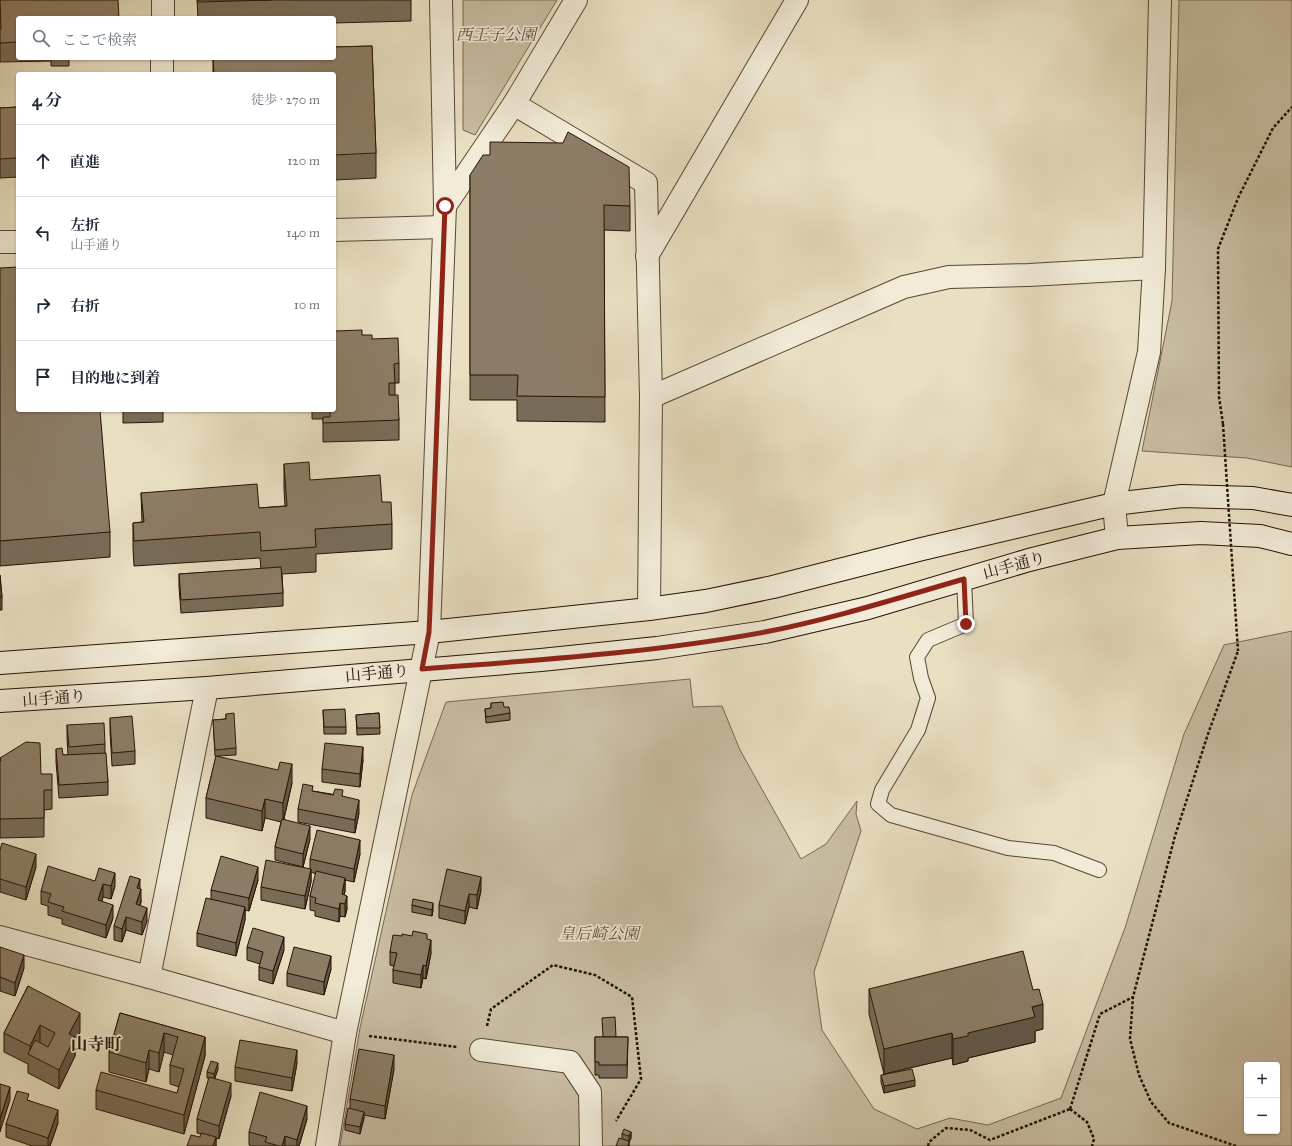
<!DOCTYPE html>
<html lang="ja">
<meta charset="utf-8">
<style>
body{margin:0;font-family:"IM FELL Great Primer","Noto Serif JP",serif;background:#f6f6f7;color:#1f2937}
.controls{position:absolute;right:12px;bottom:12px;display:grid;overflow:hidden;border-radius:4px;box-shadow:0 1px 3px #0004}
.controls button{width:36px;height:36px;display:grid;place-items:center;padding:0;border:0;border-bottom:1px solid #e0e1e3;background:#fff;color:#1f2937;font:20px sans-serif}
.stop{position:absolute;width:12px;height:12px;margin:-9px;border:3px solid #8f2418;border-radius:50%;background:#fff}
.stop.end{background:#8f2418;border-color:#fff;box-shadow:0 1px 4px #0008}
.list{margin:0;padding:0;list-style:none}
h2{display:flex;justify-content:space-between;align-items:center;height:52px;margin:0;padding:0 16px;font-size:17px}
h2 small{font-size:13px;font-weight:400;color:#747a83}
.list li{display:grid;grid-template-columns:26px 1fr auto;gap:12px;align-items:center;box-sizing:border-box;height:72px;padding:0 16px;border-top:1px solid #e0e1e3}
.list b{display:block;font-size:15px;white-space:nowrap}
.list p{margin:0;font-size:13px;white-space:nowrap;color:#747a83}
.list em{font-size:13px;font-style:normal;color:#747a83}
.icon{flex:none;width:22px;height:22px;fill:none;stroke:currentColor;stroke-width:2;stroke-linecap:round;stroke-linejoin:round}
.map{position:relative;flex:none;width:1292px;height:1146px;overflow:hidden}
.search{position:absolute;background:#fff;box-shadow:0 1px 3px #0004;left:16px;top:16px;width:320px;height:44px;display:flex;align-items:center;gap:10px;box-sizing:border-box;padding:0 14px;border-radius:4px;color:#747a83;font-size:15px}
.panel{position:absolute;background:#fff;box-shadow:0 1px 3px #0004;left:16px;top:72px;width:320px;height:340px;border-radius:4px}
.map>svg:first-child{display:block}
.green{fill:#c8bda2;stroke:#786752;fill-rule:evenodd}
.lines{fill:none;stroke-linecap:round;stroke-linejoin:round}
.lane-casing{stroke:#584533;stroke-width:16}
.street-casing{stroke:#584533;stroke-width:24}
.secondary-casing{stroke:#271103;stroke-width:24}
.path{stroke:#271103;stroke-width:2.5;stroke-dasharray:3 2;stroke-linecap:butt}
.lane{stroke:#f1ebd7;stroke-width:14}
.street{stroke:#f1ebd7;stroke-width:22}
.secondary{stroke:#f1ebd7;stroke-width:22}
.path-bridge{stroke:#271103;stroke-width:2.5;stroke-dasharray:3 2;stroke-linecap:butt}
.wall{fill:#786c58;stroke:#271103}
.shaded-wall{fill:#625847;stroke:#271103}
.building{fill:#8c7d66;stroke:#271103}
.route{stroke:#8f2418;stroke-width:5}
.labels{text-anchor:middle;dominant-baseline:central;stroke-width:3.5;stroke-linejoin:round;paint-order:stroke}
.park-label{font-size:16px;font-style:italic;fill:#5f4d3b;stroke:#f1ebd7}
.street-label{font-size:16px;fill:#271103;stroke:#f1ebd7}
.neighbourhood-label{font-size:17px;font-weight:bold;fill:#271103;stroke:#f1ebd7}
</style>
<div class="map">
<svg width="1292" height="1146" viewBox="0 0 1292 1146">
<rect width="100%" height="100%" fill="#e9e0c2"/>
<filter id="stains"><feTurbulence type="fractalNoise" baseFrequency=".005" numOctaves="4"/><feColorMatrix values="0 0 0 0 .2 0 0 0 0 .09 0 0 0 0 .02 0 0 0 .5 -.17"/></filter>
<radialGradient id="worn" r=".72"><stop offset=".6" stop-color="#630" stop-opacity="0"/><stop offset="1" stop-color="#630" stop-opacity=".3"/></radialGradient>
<g class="green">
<polygon points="463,0 557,0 475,135 463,130"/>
<polygon points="1179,0 1292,0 1292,467 1247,458 1142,451 1172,301"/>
<path d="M1292 631V1146H340L360 1028 412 795 446 702 690 679 693 707 722 706 740 750 801 859 826 844 857 801 856 814 861 831 814 972 822 1030 874 1109 917 1129 950 1118 988 1125 1061 1098 1125 928 1184 734 1224 645ZM1247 1065H1277V1131H1247Z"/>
</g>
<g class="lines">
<defs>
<polyline id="lane" points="964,579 966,624 928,640 917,657 921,678 928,698 918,730 882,790 878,804 891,815 1008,848 1054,853 1099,870"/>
<g id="street">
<polyline points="163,18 163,0"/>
<polyline points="162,74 162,58"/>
<polyline points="514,104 646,183 651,397 649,609"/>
<polyline points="445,206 514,104 576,0"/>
<polyline points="334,230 444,227"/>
<polyline points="0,242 18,242"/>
<polyline points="647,256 797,0"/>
<polyline points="651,397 904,287 949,277 1029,275 1154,268"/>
<polyline points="1117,538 1114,504 1149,352 1154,268 1160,0"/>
<polyline points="0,937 149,977 345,1033"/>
<polyline points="149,977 207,688"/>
<polyline points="481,1050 570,1062 590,1092 591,1146"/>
<polyline points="327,1146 345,1033 429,632 445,206 441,0"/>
</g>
<g id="secondary">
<polyline points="0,663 429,632 649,609 706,601 773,587 922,549 1114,504 1182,496 1253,498 1292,505"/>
<polyline points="0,701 207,688 541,660 657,648 765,632 868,608 1029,560 1117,538 1201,533 1260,536 1292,544"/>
</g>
</defs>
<use href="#lane" class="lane-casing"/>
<use href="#street" class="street-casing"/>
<use href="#secondary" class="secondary-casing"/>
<g class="path">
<polyline points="1223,424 1219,397 1218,249 1238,198 1273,128 1292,107"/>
<polyline points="487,1026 491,1009 553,965 595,975 632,997 641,1079 616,1121"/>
<polyline points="369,1036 457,1047"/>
<polyline points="1070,1109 1100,1014 1133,997"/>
<polyline points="1070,1109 1087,1122 1094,1139 1092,1146"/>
<polyline points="928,1146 929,1142 946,1128 970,1130 990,1140 1070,1109"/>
<polyline points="1236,1146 1169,1123 1151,1102 1139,1075 1130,1039 1133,997 1175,836 1208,734 1238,651"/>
</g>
<use href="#lane" class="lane"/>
<use href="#street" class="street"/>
<use href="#secondary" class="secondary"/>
<polyline class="path-bridge" points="1223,424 1238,651"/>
</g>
<g class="wall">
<polygon points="0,0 118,0 18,18 18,58 99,58 69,59 69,66 51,66 51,61 0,62 0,29 1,29"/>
<polygon points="197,0 411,0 411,21 334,23 334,18 198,18"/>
<polygon points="372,46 376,153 376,178 334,180 334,74 213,74 213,58 334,58 334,47"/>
<polygon points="18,107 18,177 0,178 0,108"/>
<polygon points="470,175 630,206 630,231 604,230 605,422 517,421 517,400 470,400"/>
<polygon points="0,268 110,532 110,557 0,566"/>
<polygon points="362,335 372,339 399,363 399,383 395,383 395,395 399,420 399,440 323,442 323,419 312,419 312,410 334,410"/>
<polygon points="123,410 163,410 163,422 123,423"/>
<polygon points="284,464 310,480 382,502 392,524 392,549 316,554 316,572 282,574 283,593 283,606 181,613 179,587 179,574 261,569 260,558 134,566 133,548 133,523 142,522 141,493 259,508 285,506 284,489"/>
<polygon points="0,575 2,597 2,610 0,610"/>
<polygon points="491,703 510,713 510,720 486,723 485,709 491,708"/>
<polygon points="323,710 346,727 346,734 324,734"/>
<polygon points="379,713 380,734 357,735 356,715"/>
<polygon points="226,714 236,748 236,755 217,756 292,783 284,819 310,839 303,867 275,860 275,847 281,822 265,818 262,831 206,818 206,798 216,756 215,756 213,720 226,719"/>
<polygon points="110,718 135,751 135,764 112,766 110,731"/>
<polygon points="67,725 105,744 105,753 108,782 108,795 59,798 56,762 56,749 63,755 68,755 67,738"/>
<polygon points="0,758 52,790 52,809 44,810 44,837 0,838"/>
<polygon points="363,760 360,787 322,782 322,769"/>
<polygon points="313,791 343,796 359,813 355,833 298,822 298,809"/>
<polygon points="0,850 36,867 26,900 0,892"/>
<polygon points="360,854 354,882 345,880 345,891 344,895 347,909 345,917 340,916 339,922 315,916 315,911 310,910 310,896 316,874 311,872 311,882 305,909 261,900 261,887 310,869 310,859"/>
<polygon points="258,880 249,911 245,910 245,920 236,956 197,946 197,933 211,899 211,890"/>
<polygon points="95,881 115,886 111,899 103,897 102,901 113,918 106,938 62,924 62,919 48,915 48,906 41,904 41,891"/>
<polygon points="140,889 141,902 140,906 147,921 142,935 126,930 122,942 114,940 114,926"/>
<polygon points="481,890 477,909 469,907 465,924 439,918 439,905"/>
<polygon points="412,905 433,910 432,916 412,912"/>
<polygon points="402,936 427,939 431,953 426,979 423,978 421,988 393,983 393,970 394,966 390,965 390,952"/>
<polygon points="0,947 24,968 15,996 0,991"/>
<polygon points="247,947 284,950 273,984 259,980 259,967 260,964 247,960"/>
<polygon points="331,969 324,995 287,986 287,973"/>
<polygon points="28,986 80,1032 75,1041 75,1056 59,1089 28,1073 28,1064 4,1052 4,1033"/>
<polygon points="869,989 1043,1029 1035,1031 1035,1042 968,1058 968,1061 953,1065 952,1058 884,1074 869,1014"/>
<polygon points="120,1013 205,1037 205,1056 184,1134 96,1109 96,1090 177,1093 179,1087 170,1084 170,1065 173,1055 164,1052 159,1072 149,1069 146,1082 109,1072 109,1052"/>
<polygon points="595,1037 628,1037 627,1078 599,1078 599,1075 595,1075"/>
<polygon points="297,1063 292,1091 235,1081 235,1067"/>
<polygon points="218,1069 215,1078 231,1096 219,1139 216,1138 216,1146 201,1134 197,1133 197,1119 209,1079 207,1078 207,1072"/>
<polygon points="394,1069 385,1119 364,1115 364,1118 360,1134 345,1130 345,1124 350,1108 350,1099"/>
<polygon points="881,1075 915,1086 884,1093 881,1082"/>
<polygon points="29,1100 58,1123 50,1146 32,1146 6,1137 6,1124"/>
<polygon points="307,1119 299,1146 251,1146 249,1145 249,1132"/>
<polygon points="631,1132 631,1138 629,1142 629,1146 622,1139 622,1134"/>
</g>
<g class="shaded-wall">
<polygon points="363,747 363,760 360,787 360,774"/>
<polygon points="292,764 292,783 283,822 283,803"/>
<polygon points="265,799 265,818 262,831 262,811"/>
<polygon points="359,800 359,813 355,833 355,820"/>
<polygon points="310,826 310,839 303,867 303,854"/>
<polygon points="360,840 360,854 354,882 354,869"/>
<polygon points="36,854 36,867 26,900 26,887"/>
<polygon points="258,867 258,880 249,911 249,898"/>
<polygon points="311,869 311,882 305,909 305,896"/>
<polygon points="115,873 115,886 111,899 111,886"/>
<polygon points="481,877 481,890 477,909 477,895"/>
<polygon points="345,878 345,891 342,903 342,894"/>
<polygon points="140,879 140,892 137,888"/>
<polygon points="103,884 103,897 98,913 98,900"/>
<polygon points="141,889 141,902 136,917 136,904"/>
<polygon points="469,894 469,907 465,924 465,911"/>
<polygon points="347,896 347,909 345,917 345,904"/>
<polygon points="340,903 340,916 339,922 339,909"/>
<polygon points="433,903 433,910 432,916 432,910"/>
<polygon points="113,905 113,918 106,938 106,925"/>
<polygon points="245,907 245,920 236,956 236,943"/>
<polygon points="147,908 147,921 142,935 142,922"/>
<polygon points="126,917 126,930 122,942 122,929"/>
<polygon points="284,937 284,950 273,984 273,971"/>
<polygon points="431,940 431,953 426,979 426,966"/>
<polygon points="24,955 24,968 15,996 15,983"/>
<polygon points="331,956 331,969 324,995 324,982"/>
<polygon points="423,965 423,978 421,988 421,975"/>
<polygon points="1043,1004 1043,1029 1035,1031 1035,1042 968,1058 968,1061 953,1065 953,1039 1032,1007"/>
<polygon points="80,1013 80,1032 75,1041 75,1056 59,1089 59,1070 69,1034"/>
<polygon points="40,1025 40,1045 30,1055 30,1046"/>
<polygon points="164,1033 164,1052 159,1072 159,1053"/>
<polygon points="952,1033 952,1058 884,1074 884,1049"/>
<polygon points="205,1037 205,1056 184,1134 184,1115"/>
<polygon points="149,1050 149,1069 146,1082 146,1063"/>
<polygon points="297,1050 297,1063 292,1091 292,1078"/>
<polygon points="394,1055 394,1069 385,1119 385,1106"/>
<polygon points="218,1063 218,1069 214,1080 214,1074"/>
<polygon points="915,1080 915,1086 884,1093 884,1086"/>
<polygon points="231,1083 231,1096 219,1139 219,1126"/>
<polygon points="10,1087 10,1100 0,1132 0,1119"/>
<polygon points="307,1106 307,1119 299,1146 297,1146 297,1140"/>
<polygon points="58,1110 58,1123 50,1146 48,1146 48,1138"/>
<polygon points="364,1112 364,1118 360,1134 360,1127"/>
<polygon points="631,1132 631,1138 629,1142 629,1146 628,1146 629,1141 629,1136"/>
<polygon points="285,1136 285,1146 282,1146"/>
<polygon points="216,1137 216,1146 213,1146"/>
</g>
<g class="building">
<polygon points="0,0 118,0 119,18 18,18 18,42 0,43 0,29 1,29"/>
<polygon points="198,0 271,0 198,2"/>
<polygon points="372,46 376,153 334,155 334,74 214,74 213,58 334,58 334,47"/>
<polygon points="18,107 18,158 0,159 0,108"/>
<polygon points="568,132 629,167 630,206 604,205 605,397 517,396 518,375 470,375 470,175 483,155 490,155 490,142 563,143"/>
<polygon points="18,267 18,410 100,410 110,532 0,541 0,268"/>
<polygon points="362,330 362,335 372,335 372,339 398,338 399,363 394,364 395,383 389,383 389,395 398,395 399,420 323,423 323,417 330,417 330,410 334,410 334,339 335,339 335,331"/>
<polygon points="309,462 310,480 380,475 382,502 391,502 392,524 315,529 316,547 261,551 260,532 134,541 133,523 144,522 141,493 257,484 259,508 287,506 284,464"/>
<polygon points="281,567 283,593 181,600 179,574"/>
<polygon points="0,576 2,597 0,597"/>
<polygon points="503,702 504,707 509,707 510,713 486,717 485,709 491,708 491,703"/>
<polygon points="345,709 346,727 324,727 323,710"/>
<polygon points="234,713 236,748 215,750 213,720 226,719 226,714"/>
<polygon points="379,713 380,728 357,728 356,715"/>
<polygon points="132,716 135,751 112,753 110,718"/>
<polygon points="104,723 105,744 69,747 67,725"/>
<polygon points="26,742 40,743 41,774 52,774 52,790 44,790 44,818 0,819 0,761 1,761 0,758"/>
<polygon points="325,743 363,747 360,774 322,769"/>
<polygon points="62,748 63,755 106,753 108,782 59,785 56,749"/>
<polygon points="216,756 278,770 280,762 292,764 283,803 265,799 262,811 206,798"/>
<polygon points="303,784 313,786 312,791 333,795 335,789 343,790 342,796 359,800 355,820 298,809"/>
<polygon points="282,819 310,826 303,854 275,847"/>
<polygon points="317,830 360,840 354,869 310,859"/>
<polygon points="2,843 36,854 26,887 0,879 0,850"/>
<polygon points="221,856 258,867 249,898 211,890"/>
<polygon points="266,860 311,869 305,896 261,887"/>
<polygon points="48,866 95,881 99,868 115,873 111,886 103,884 98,900 113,905 106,925 62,911 64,907 48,902 51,894 41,891"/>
<polygon points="447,869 481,877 477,895 469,894 465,911 439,905"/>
<polygon points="316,871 345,878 342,894 347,896 345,904 340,903 339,909 315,903 316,898 310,896"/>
<polygon points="130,876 140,879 137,888 141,889 136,904 147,908 142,922 126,917 122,929 114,926"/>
<polygon points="206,898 245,907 236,943 197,933"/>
<polygon points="413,899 433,903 432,910 412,905"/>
<polygon points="253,928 284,937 273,971 259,967 263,952 247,947"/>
<polygon points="413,931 427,934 427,939 431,940 426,966 423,965 421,975 393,970 397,953 390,952 393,935 402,936 402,934 412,936"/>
<polygon points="0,947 24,955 15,983 0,977"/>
<polygon points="294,947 331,956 324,982 287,973"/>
<polygon points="1023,951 1033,990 1039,989 1043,1004 1032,1007 1035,1017 968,1033 968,1036 953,1039 952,1033 884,1049 869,989"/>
<polygon points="28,986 80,1013 69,1034 75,1037 59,1070 28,1054 35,1040 48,1047 55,1033 40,1025 30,1046 4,1033"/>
<polygon points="120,1013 205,1037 184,1115 96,1090 101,1072 177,1093 184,1069 170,1065 178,1037 164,1033 159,1053 149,1050 146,1063 109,1052"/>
<polygon points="615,1017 616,1037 603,1037 602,1018"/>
<polygon points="595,1037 628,1037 627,1065 599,1065 599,1062 595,1062"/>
<polygon points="240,1040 297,1050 292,1078 235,1067"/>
<polygon points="359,1049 394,1055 385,1106 350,1099"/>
<polygon points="211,1061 218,1063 214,1074 207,1072"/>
<polygon points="912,1069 915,1080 884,1086 881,1075"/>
<polygon points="209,1077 231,1083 219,1126 197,1119"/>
<polygon points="0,1084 10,1087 0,1119"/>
<polygon points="17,1091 29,1094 27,1100 58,1110 48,1138 6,1124"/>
<polygon points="260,1092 307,1106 297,1140 285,1136 282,1146 279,1146 265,1142 267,1137 249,1132"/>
<polygon points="348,1108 364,1112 360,1127 345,1124"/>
<polygon points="624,1129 631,1132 629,1136 622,1134"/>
<polygon points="201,1133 216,1137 213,1146 187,1146 191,1135 200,1137"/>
<polygon points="619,1138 629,1141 628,1146 616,1146"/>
</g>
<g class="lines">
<path class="route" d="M445 206 430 609 429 632 422 669C536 660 652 653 765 632 832 619 898 598 964 579L966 624"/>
</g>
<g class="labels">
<g class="park-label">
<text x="496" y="34">西王子公園</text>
<text x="599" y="933">皇后崎公園</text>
</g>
<g class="street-label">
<text transform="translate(1014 565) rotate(-15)">山手通り</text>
<text transform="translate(377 673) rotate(-5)">山手通り</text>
<text transform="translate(54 698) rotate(-4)">山手通り</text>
</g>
<g class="neighbourhood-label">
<text x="96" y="1044">山寺町</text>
</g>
</g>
<rect width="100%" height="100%" filter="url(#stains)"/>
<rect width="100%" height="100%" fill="url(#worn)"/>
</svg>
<div class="controls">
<button>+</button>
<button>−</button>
</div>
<div class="stop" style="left:445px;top:206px"></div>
<div class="stop end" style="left:966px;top:624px"></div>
<div class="search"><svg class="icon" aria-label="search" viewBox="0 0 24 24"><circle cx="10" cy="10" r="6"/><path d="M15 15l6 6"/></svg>ここで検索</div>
<section class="panel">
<h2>4 分<small>徒歩 · 270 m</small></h2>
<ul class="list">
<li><svg class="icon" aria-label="ahead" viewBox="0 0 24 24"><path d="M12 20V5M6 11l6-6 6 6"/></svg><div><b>直進</b></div><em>120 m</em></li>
<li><svg class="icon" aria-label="left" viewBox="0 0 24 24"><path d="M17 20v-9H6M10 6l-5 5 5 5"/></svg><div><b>左折</b><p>山手通り</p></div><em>140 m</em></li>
<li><svg class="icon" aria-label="right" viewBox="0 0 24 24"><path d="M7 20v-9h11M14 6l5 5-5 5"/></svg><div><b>右折</b></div><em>10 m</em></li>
<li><svg class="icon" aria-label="arrive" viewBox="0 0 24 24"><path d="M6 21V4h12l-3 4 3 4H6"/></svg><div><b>目的地に到着</b></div></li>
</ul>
</section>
</div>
